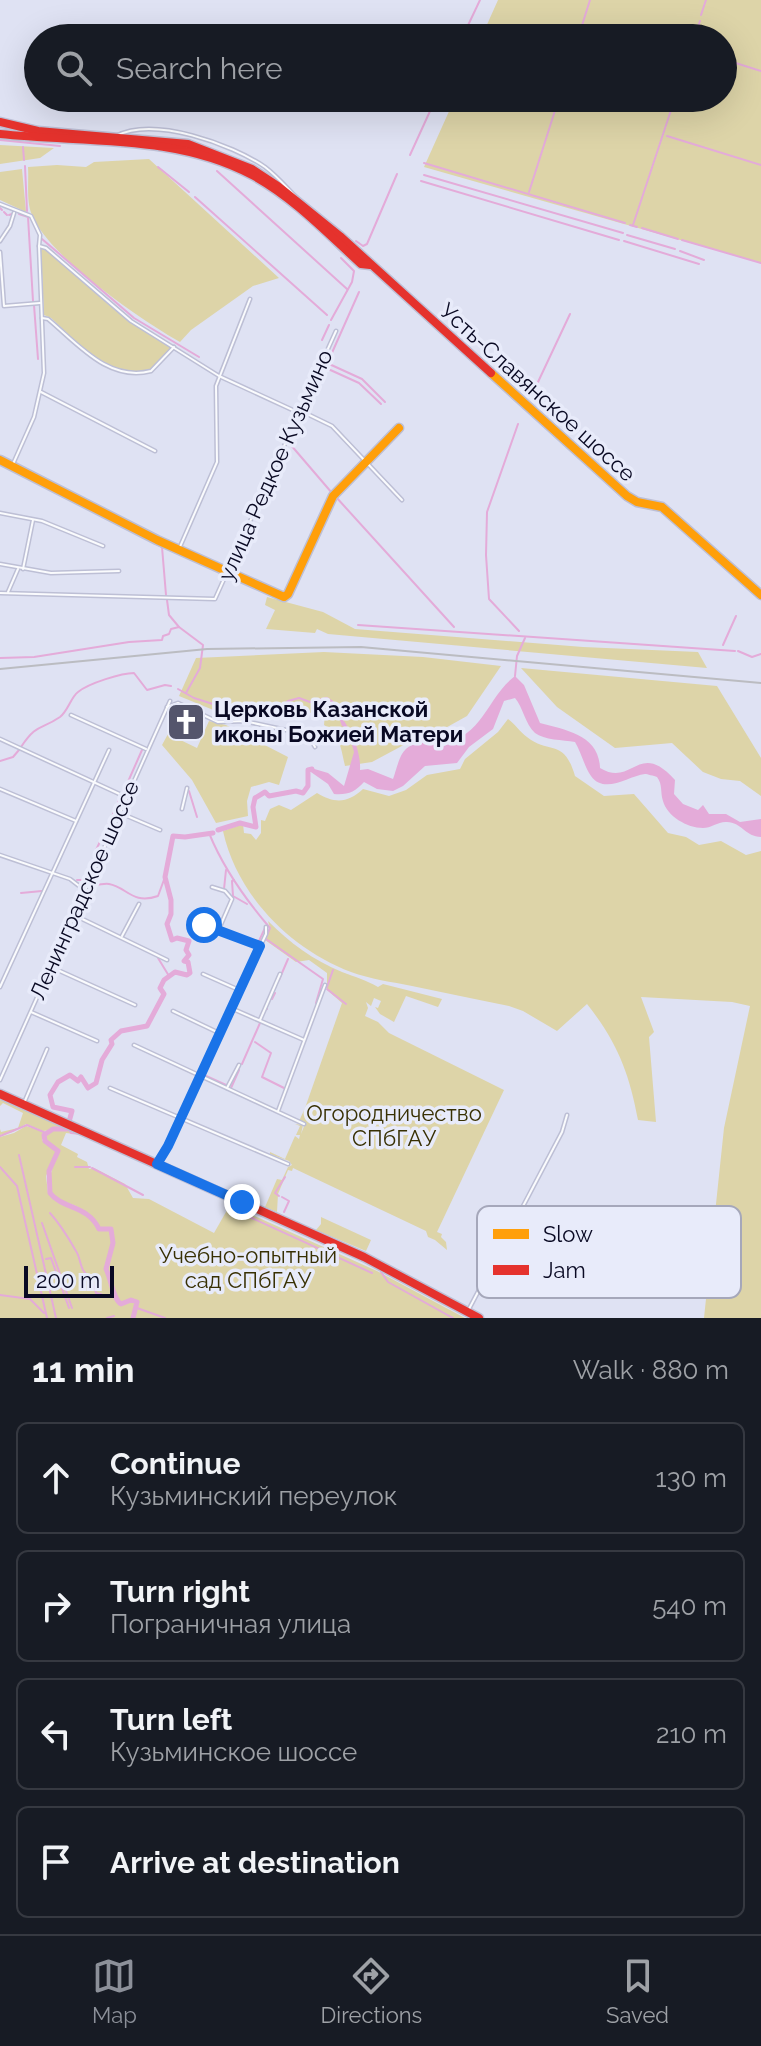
<!DOCTYPE html>
<meta charset="utf-8">
<style>
body{margin:0;font-family:Raleway,sans-serif;background:#242831;color:#f1f3f6}
.scale{position:absolute;left:24px;bottom:20px;width:90px;box-sizing:border-box;padding-left:8px;border:4px solid #090923;border-top:0;font-size:22px;line-height:28px;white-space:nowrap;color:#090923;-webkit-text-stroke:6px #e8ebfa;paint-order:stroke}
.stop{position:absolute;width:24px;height:24px;margin:-18px;border:6px solid #1a73e8;border-radius:50%;background:#fff}
.stop.end{background:#1a73e8;border-color:#fff;box-shadow:0 2px 8px #0008}
.list{margin:0;padding:0;list-style:none}
h2{display:flex;justify-content:space-between;align-items:center;height:104px;margin:0;padding:0 32px;font-size:34px}
h2 small{font-size:26px;font-weight:400;color:#9ea1a6}
.list li{display:grid;grid-template-columns:52px 1fr auto;gap:24px;align-items:center;box-sizing:border-box;height:112px;margin:0 16px 16px;padding:0 16px;border:2px solid #363941;border-radius:12px}
.list b{display:block;font-size:30px;white-space:nowrap}
.list p{margin:0;font-size:26px;white-space:nowrap;color:#9ea1a6}
.list em{font-size:26px;font-style:normal;color:#9ea1a6}
.icon{flex:none;width:44px;height:44px;fill:none;stroke:currentColor;stroke-width:2;stroke-linecap:round;stroke-linejoin:round}
.map{position:relative;flex:none;width:761px;height:1318px;overflow:hidden}
.search{position:absolute;background:#171b24;box-shadow:0 8px 32px #0002;left:24px;right:24px;top:24px;height:88px;display:flex;align-items:center;gap:20px;box-sizing:border-box;padding:0 28px;border-radius:44px;color:#9ea1a6;font-size:30px}
.sheet{height:616px;background:#171b24}
nav{display:flex;justify-content:space-around;align-items:center;box-sizing:border-box;height:112px;border-top:2px solid #363941;background:#171b24;font-size:22px;color:#9ea1a6}
nav a{display:grid;justify-items:center;gap:4px}
nav .on{color:#8c9099}
.map>svg:first-child{display:block}
.green{fill:#ddd4a8}
.water{fill:#e4abd9}
.lines{fill:none;stroke-linecap:round;stroke-linejoin:round}
.stream{stroke:#e4abd9;stroke-width:2}
.river{stroke:#e4abd9;stroke-width:5}
.street-casing{stroke:#bdbfd5;stroke-width:5}
.slow-casing{stroke:#bdbfd5;stroke-width:11}
.jam-casing{stroke:#bdbfd5;stroke-width:11}
.street{stroke:#fafbfd;stroke-width:2}
.slow{stroke:#ff9f0a;stroke-width:8}
.jam{stroke:#e5322d;stroke-width:8}
.rail{stroke:#bbbcc1;stroke-width:2}
.route{stroke:#1a73e8;stroke-width:10}
.labels{text-anchor:middle;dominant-baseline:central;stroke-width:7;stroke-linejoin:round;paint-order:stroke}
.street-label{font-size:22px;fill:#090923;stroke:#e8ebfa}
.poi-label{font-size:22px;font-weight:bold;fill:#090923;stroke:#e8ebfa;text-anchor:start}
.park-label{font-size:22px;fill:#383003;stroke:#e8ebfa}
.key{fill:#e8ebfa;stroke:#a5a7ba;stroke-width:2}
.key-label{font-size:22px;fill:#090923}
</style>
<div class="map">
<svg width="761" height="1318" viewBox="0 0 761 1318">
<rect width="100%" height="100%" fill="#dfe2f3"/>
<g class="green">
<polygon points="498,0 761,0 761,263 424,167 455,98 723,98 723,38 481,38"/>
<polygon points="0,145 54,148 40,158 0,164"/>
<path d="M149 159 279 278 253 286 191 330 180 342C141 320 48 256 32 215 26 202 29 181 28 167L57 165 86 167 94 162Z"/>
<polygon points="22,169 26,212 0,200 0,172"/>
<path d="M41 249H45L131 321 172 347C165 354 157 367 148 370 110 382 76 340 51 318L44 315Z"/>
<polygon points="267,597 323,612 355,629 583,647 698,652 707,668 328,634 317,629 315,633 266,629 275,610 265,605"/>
<path d="M324 652 423 657 501 666 467 716 440 731 413 740 372 762 345 766C341 748 340 735 324 725L325 713 321 710 299 716H228L179 696 196 658Z"/>
<polygon points="521,668 717,686 761,758 761,796 740,781 721,779 703,772 672,743 615,748 557,707"/>
<path d="M508 719C515 724 520 732 527 737 550 755 564 738 575 776L604 796 634 794 668 833 686 837 699 845 721 841 746 855 761 851V1318H704L724 1128 750 1006 732 1002 641 997 654 1032 649 1037 656 1122 638 1120C629 1072 617 1042 587 1004L557 1031 523 1011 509 1006C476 999 444 993 412 986 392 982 370 979 351 972 290 949 237 895 223 831L243 824 244 833 251 834 256 840 261 833V820L265 821 270 809 279 805 291 810 317 793C335 804 348 803 363 789L389 796 406 790 427 775 460 769 465 759 498 732Z"/>
<polygon points="209,721 226,725 288,757 279,785 269,782 251,787 247,801 248,816 216,823 192,780 162,745 168,734 197,748"/>
<path d="M268 921C290 943 313 960 342 972 355 977 366 980 378 987L383 984 442 999 438 1007 406 996 394 1022 380 1014 375 1007 378 1008 381 1001 374 998 371 1006 366 1002 368 1008 365 1016 378 1022 389 1033 504 1090 437 1232 442 1234 441 1237 446 1242 447 1250 435 1240 428 1237 426 1231 293 1168 292 1171 288 1170 278 1194 277 1212 265 1207 277 1179 282 1180 288 1167 292 1165 289 1161 270 1154V1152L285 1159 295 1136 299 1139 300 1135H296L300 1126 295 1124 303 1125 301 1134 305 1124 297 1120 300 1119 305 1108 342 1003 327 990V973L309 960 296 962 265 940 270 928Z"/>
<path d="M0 1097 63 1126 62 1129 43 1131 42 1140 57 1152 46 1176 48 1193 55 1200 84 1212C78 1205 70 1204 62 1201 38 1194 54 1166 59 1151L45 1140V1134L55 1129 68 1130 71 1133 82 1135 66 1133 61 1145 78 1154 77 1157 87 1162 89 1169 94 1168 125 1184 133 1198 149 1199 214 1233 230 1205 377 1271 465 1318H0V1137L14 1133 26 1126 43 1131 26 1124 13 1132 0 1135V1129L1 1132 18 1128 23 1113 3 1103 0 1106Z"/>
<polygon points="321,1217 371,1240 366,1251 316,1230 321,1224"/>
</g>
<path class="water" d="M515 676 524 685 540 723C566 730 599 735 600 768 633 788 638 739 675 780L674 794 683 804 698 810 703 805 709 814H726L740 822 761 819V837C746 837 741 822 727 822 719 821 711 828 703 828 687 828 667 816 663 801 660 792 663 785 657 777 654 776 647 774 645 774 628 776 605 795 591 776 585 768 581 752 575 742 563 740 544 740 535 733 525 724 523 707 515 698L504 701 493 729 469 747 457 763 425 766 403 786 393 791 377 789 364 782C355 792 348 795 334 794L328 784 308 770 311 768 328 773 344 786 354 752 347 728 342 726 338 715C340 718 344 720 346 724 354 736 361 755 360 770L368 769 393 779C396 771 398 761 402 754 410 740 430 740 442 747 457 740 469 734 479 721 491 706 499 688 515 676Z"/>
<g class="lines">
<g class="stream">
<polyline points="701,15 706,0"/>
<polyline points="462,38 480,0"/>
<polyline points="578,38 590,0"/>
<polyline points="694,38 700,21"/>
<polyline points="723,59 761,71"/>
<polyline points="667,136 761,165"/>
<polyline points="0,140 60,146"/>
<polyline points="23,147 24,160"/>
<polyline points="410,155 436,98"/>
<polyline points="424,163 625,223"/>
<polyline points="25,166 27,211"/>
<polyline points="158,167 189,192"/>
<polyline points="217,171 347,289"/>
<polyline points="424,175 623,233"/>
<polyline points="421,181 619,240"/>
<polyline points="529,192 559,98"/>
<polyline points="195,197 327,315"/>
<polyline points="0,208 2,210"/>
<polyline points="4,212 7,215"/>
<polyline points="19,214 28,217 33,301"/>
<polyline points="9,215 12,214"/>
<polyline points="630,225 637,227"/>
<polyline points="633,225 675,98"/>
<polyline points="642,228 678,239"/>
<polyline points="627,235 675,249"/>
<polyline points="42,239 134,318 199,357"/>
<polyline points="682,240 761,263"/>
<polyline points="356,241 363,246 367,244 397,174"/>
<polyline points="624,241 699,264"/>
<polyline points="680,251 704,260"/>
<polyline points="34,305 38,359"/>
<polyline points="331,320 352,282 354,271 341,258"/>
<polyline points="322,340 329,325"/>
<polyline points="327,363 362,379 385,402"/>
<polyline points="327,364 359,292"/>
<polyline points="326,367 290,444 332,493"/>
<polyline points="326,368 359,383 381,404"/>
<polyline points="538,382 570,314"/>
<polyline points="518,424 487,512 486,555 489,599 519,631"/>
<polyline points="336,497 454,627"/>
<polyline points="94,511 162,547 166,595"/>
<polyline points="167,600 169,615 179,627"/>
<polyline points="358,625 735,651"/>
<polyline points="723,645 736,616"/>
<polyline points="738,651 752,657 761,654"/>
<polyline points="0,658 34,657 129,642 162,640 163,636 169,634 171,629 179,627 203,645 200,668 186,693"/>
<polyline points="515,676 517,656 525,638"/>
<polyline points="178,689 194,698 216,705"/>
<polyline points="218,706 250,711 277,709 288,701 299,698 310,702 327,698 333,702 337,714"/>
<path d="M21 747C37 723 41 730 60 717 68 711 71 697 78 692 89 683 122 673 134 673L147 690 165 685 171 686"/>
<polyline points="0,761 13,757 19,750"/>
<polyline points="189,791 197,817"/>
<polyline points="123,793 142,750"/>
<polyline points="118,802 120,798"/>
<polyline points="110,821 118,803"/>
<path d="M209 833C222 865 246 900 270 928L265 940"/>
<polyline points="96,850 109,823"/>
<polyline points="77,880 83,880"/>
<polyline points="234,880 232,881 233,896 247,904"/>
<path d="M90 883C98 887 101 883 109 884 127 887 132 905 158 896L165 877"/>
<polyline points="224,889 226,870"/>
<polyline points="21,893 42,891"/>
<polyline points="266,939 323,979 316,1003"/>
<polyline points="258,943 265,928"/>
<polyline points="158,958 169,976"/>
<polyline points="253,968 258,956"/>
<polyline points="249,975 250,973"/>
<polyline points="279,980 288,959"/>
<polyline points="327,987 333,970"/>
<polyline points="327,989 346,1004"/>
<polyline points="241,994 247,981"/>
<polyline points="272,999 275,993"/>
<polyline points="235,1008 239,997"/>
<polyline points="267,1009 267,1007"/>
<polyline points="230,1018 233,1011"/>
<polyline points="227,1023 228,1021"/>
<polyline points="223,1033 226,1025"/>
<polyline points="255,1042 271,1053 262,1077 284,1088"/>
<polyline points="216,1047 221,1037"/>
<polyline points="213,1054 215,1049"/>
<polyline points="242,1064 260,1023"/>
<polyline points="208,1065 212,1056"/>
<polyline points="204,1075 226,1085"/>
<polyline points="204,1075 206,1069"/>
<polyline points="200,1082 201,1080"/>
<polyline points="231,1088 239,1070"/>
<polyline points="197,1089 199,1084"/>
<polyline points="194,1095 195,1092"/>
<polyline points="189,1106 193,1097"/>
<polyline points="184,1117 184,1116"/>
<polyline points="71,1122 76,1125"/>
<polyline points="78,1126 83,1128"/>
<polyline points="68,1129 71,1133 82,1134"/>
<polyline points="85,1129 92,1132"/>
<polyline points="94,1133 103,1137"/>
<polyline points="176,1133 183,1120"/>
<polyline points="0,1136 27,1125 46,1133"/>
<polyline points="106,1138 113,1141"/>
<polyline points="117,1143 125,1147"/>
<polyline points="171,1146 175,1136"/>
<polyline points="127,1148 136,1151"/>
<polyline points="138,1153 146,1156"/>
<polyline points="19,1155 56,1318"/>
<polyline points="148,1157 156,1160"/>
<polyline points="165,1158 169,1148"/>
<polyline points="160,1162 182,1172"/>
<polyline points="0,1167 17,1186 47,1318"/>
<polyline points="75,1167 90,1167"/>
<polyline points="92,1168 143,1195"/>
<polyline points="184,1173 201,1180"/>
<polyline points="204,1182 220,1189"/>
<polyline points="223,1191 229,1193"/>
<polyline points="232,1194 239,1197"/>
<polyline points="279,1196 275,1193 285,1177"/>
<polyline points="282,1197 289,1201 284,1212"/>
<polyline points="241,1198 242,1199"/>
<polyline points="245,1200 246,1201"/>
<polyline points="248,1202 259,1206"/>
<polyline points="261,1207 277,1215"/>
<polyline points="230,1208 372,1273"/>
<path d="M50 1213C61 1225 68 1237 76 1251 80 1257 80 1265 83 1270 89 1279 94 1282 96 1293L101 1294"/>
<polyline points="279,1215 285,1218"/>
<polyline points="287,1219 304,1226"/>
<polyline points="42,1223 72,1308"/>
<polyline points="306,1227 313,1230"/>
<polyline points="316,1232 328,1237"/>
<polyline points="330,1238 332,1239"/>
<polyline points="337,1242 340,1243"/>
<polyline points="342,1244 354,1249"/>
<polyline points="356,1250 363,1253"/>
<polyline points="367,1255 378,1261"/>
<polyline points="46,1259 51,1258 69,1308"/>
<polyline points="382,1262 384,1263"/>
<polyline points="387,1265 429,1288"/>
<polyline points="381,1272 388,1282 453,1318"/>
<polyline points="433,1290 461,1305"/>
<polyline points="0,1295 30,1299 44,1313"/>
<polyline points="137,1308 165,1318"/>
<polyline points="107,1318 114,1316"/>
</g>
<g class="river">
<polyline points="218,830 240,823 256,827 253,807 255,798 265,792 269,796 296,791 303,793 308,786 308,770 312,769"/>
<path d="M133 1318 137 1302 131 1300 121 1304C113 1299 111 1279 106 1269L113 1243 111 1229H99C88 1205 62 1209 50 1193L49 1171 58 1151 45 1141 44 1135 53 1129H67L72 1111 53 1107 50 1095 58 1082 70 1075 78 1081 81 1077 88 1088 96 1083 102 1060 112 1044 111 1040 121 1031 147 1026 164 994 160 988 164 980 175 972 187 975 190 973 188 962 184 961 189 955 186 950 189 941 177 938 172 940 167 924 171 914V900L165 877 173 836 185 837 213 833"/>
</g>
<defs>
<g id="street">
<path d="M116 136C154 116 231 144 265 167 277 176 287 188 297 198"/>
<polyline points="0,204 31,216 40,235 39,246 46,248 131,321 219,376 297,412"/>
<polyline points="0,241 10,226 14,213"/>
<polyline points="0,252 4,306 40,303"/>
<path d="M42 318 48 319C78 344 108 382 151 371L174 347"/>
<polyline points="41,392 155,451"/>
<polyline points="299,410 332,426 402,500"/>
<polyline points="13,464 34,417 44,373 39,246"/>
<polyline points="0,513 42,521 103,546"/>
<polyline points="179,549 217,462 216,386 250,299"/>
<polyline points="0,564 51,573 119,571"/>
<polyline points="23,569 33,520"/>
<polyline points="8,592 18,569"/>
<polyline points="0,593 215,599 336,331"/>
<polyline points="167,707 178,703 218,722 244,721 300,733 310,739 315,747"/>
<polyline points="71,715 146,749"/>
<polyline points="0,739 126,797"/>
<polyline points="0,789 76,821"/>
<polyline points="182,809 187,788"/>
<polyline points="120,813 160,830"/>
<polyline points="0,855 70,879 83,889"/>
<polyline points="212,887 225,891 232,899 219,929"/>
<polyline points="74,915 167,960"/>
<polyline points="204,925 259,946"/>
<polyline points="122,936 139,904"/>
<polyline points="51,967 135,1005"/>
<polyline points="203,974 239,990"/>
<polyline points="0,987 109,750"/>
<polyline points="233,1009 304,1040"/>
<polyline points="173,1011 219,1033"/>
<polyline points="31,1012 97,1041"/>
<polyline points="260,1020 280,974"/>
<polyline points="134,1045 304,1124"/>
<polyline points="0,1080 170,701"/>
<polyline points="110,1088 288,1164"/>
<polyline points="227,1088 239,1065"/>
<polyline points="24,1103 47,1049"/>
<polyline points="278,1111 325,985"/>
<polyline points="157,1163 166,1151 266,934 266,927"/>
<polyline points="469,1309 562,1132 567,1115"/>
</g>
<g id="slow">
<polyline points="491,373 627,496 637,502 662,507 761,595"/>
<polyline points="0,460 157,540 284,597 288,594 333,496 399,428"/>
</g>
<g id="jam">
<polyline points="0,122 38,131 188,144 252,169 278,186 340,236 491,373"/>
<path d="M0 134C83 143 176 134 252 175 293 197 327 233 361 264L370 265"/>
<polyline points="0,1094 364,1257 479,1318"/>
</g>
</defs>
<use href="#street" class="street-casing"/>
<use href="#slow" class="slow-casing"/>
<use href="#jam" class="jam-casing"/>
<use href="#street" class="street"/>
<use href="#slow" class="slow"/>
<use href="#jam" class="jam"/>
<polyline class="rail" points="0,669 207,649 361,647 761,683"/>
</g>
<g class="lines">
<polyline class="route" points="204,925 260,946 168,1146 157,1164 242,1202"/>
</g>
<defs>
<symbol id="church-square" viewBox="-11 -11 22 22"><rect x="-9" y="-9" width="18" height="18" rx="4" fill="#54556c" stroke="#e8ebfa"/><path d="M-1.2-6h2.4v3.5h3.3v2.4h-3.3V6h-2.4V-.1h-3.3v-2.4h3.3Z" fill="#fff"/></symbol>
</defs>
<g fill-rule="evenodd">
<use href="#church-square" x="164" y="700" width="44" height="44"/>
</g>
<g class="labels">
<g class="street-label">
<text transform="translate(538 392) rotate(42)">Усть-Славянское шоссе</text>
<text transform="translate(275 465) rotate(-66)">улица Редкое Кузьмино</text>
<text transform="translate(84 890) rotate(-66)">Ленинградское шоссе</text>
</g>
<g class="poi-label">
<text x="214" y="709">Церковь Казанской<tspan x="214" dy="25">иконы Божией Матери</tspan></text>
</g>
<g class="park-label">
<text x="394" y="1113">Огородничество<tspan x="394" dy="25">СПбГАУ</tspan></text>
<text x="248" y="1255">Учебно-опытный<tspan x="248" dy="25">сад СПбГАУ</tspan></text>
</g>
</g>
<rect x="477" y="1206" width="264" height="92" rx="12" class="key"/>
<rect x="493" y="1229" width="36" height="10" fill="#ff9f0a"/>
<rect x="493" y="1265" width="36" height="10" fill="#e5322d"/>
<g class="key-label">
<text x="543" y="1242">Slow</text>
<text x="543" y="1278">Jam</text>
</g>
</svg>
<div class="scale">200 m</div>
<div class="stop" style="left:204px;top:925px"></div>
<div class="stop end" style="left:242px;top:1202px"></div>
<div class="search"><svg class="icon" aria-label="search" viewBox="0 0 24 24"><circle cx="10" cy="10" r="6"/><path d="M15 15l6 6"/></svg>Search here</div>
</div>
<section class="sheet">
<h2>11 min<small>Walk · 880 m</small></h2>
<ul class="list">
<li><svg class="icon" aria-label="ahead" viewBox="0 0 24 24"><path d="M12 20V5M6 11l6-6 6 6"/></svg><div><b>Continue</b><p>Кузьминский переулок</p></div><em>130 m</em></li>
<li><svg class="icon" aria-label="right" viewBox="0 0 24 24"><path d="M7 20v-9h11M14 6l5 5-5 5"/></svg><div><b>Turn right</b><p>Пограничная улица</p></div><em>540 m</em></li>
<li><svg class="icon" aria-label="left" viewBox="0 0 24 24"><path d="M17 20v-9H6M10 6l-5 5 5 5"/></svg><div><b>Turn left</b><p>Кузьминское шоссе</p></div><em>210 m</em></li>
<li><svg class="icon" aria-label="arrive" viewBox="0 0 24 24"><path d="M6 21V4h12l-3 4 3 4H6"/></svg><div><b>Arrive at destination</b></div></li>
</ul>
</section>
<nav>
<a class="on"><svg class="icon" aria-label="map" viewBox="0 0 24 24"><path d="M3 6l6-2 6 2 6-2v14l-6 2-6-2-6 2zM9 4v14M15 6v14"/></svg>Map</a>
<a><svg class="icon" aria-label="directions" viewBox="0 0 24 24"><path d="M12 3l9 9-9 9-9-9zM9 14v-3h6M13 9l2 2-2 2"/></svg>Directions</a>
<a><svg class="icon" aria-label="saved" viewBox="0 0 24 24"><path d="M7 4h10v16l-5-4-5 4z"/></svg>Saved</a>
</nav>
